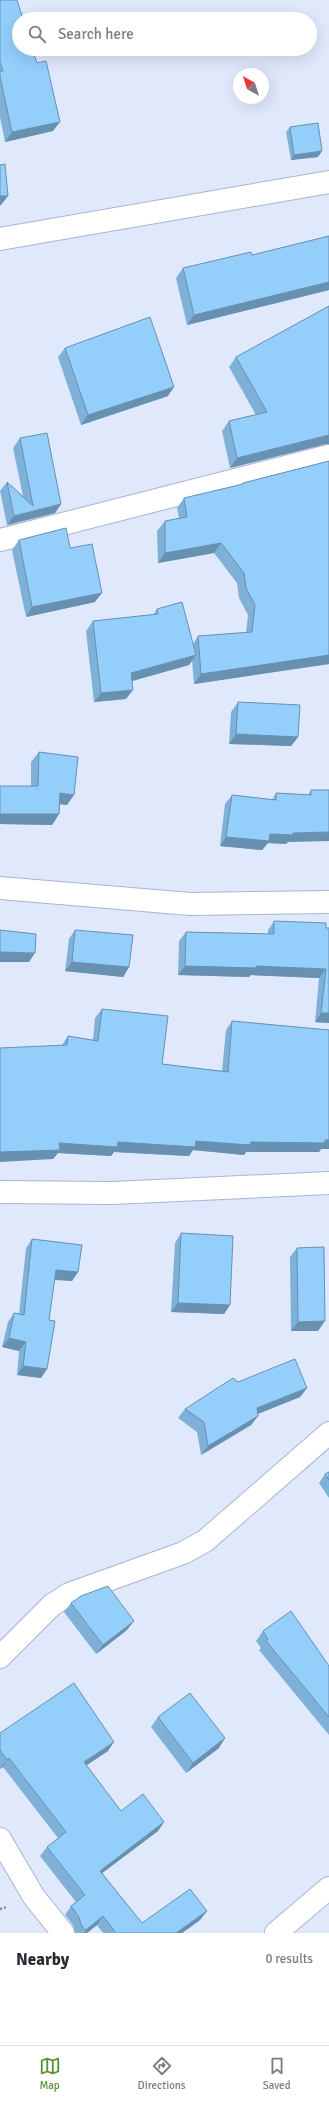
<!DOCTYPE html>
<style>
body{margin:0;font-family:Signika,sans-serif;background:#f2f2f3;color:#2b2b33}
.compass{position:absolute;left:233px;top:68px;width:36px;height:36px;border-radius:50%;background:#fff;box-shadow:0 4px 16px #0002;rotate:321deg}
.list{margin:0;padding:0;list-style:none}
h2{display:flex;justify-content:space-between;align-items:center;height:52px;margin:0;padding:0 16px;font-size:17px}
h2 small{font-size:13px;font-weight:400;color:#7c7c81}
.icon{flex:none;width:22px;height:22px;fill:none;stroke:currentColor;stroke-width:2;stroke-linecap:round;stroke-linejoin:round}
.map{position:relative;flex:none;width:329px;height:1933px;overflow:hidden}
.search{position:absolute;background:#fff;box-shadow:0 4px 16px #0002;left:12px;right:12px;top:12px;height:44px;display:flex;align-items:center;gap:10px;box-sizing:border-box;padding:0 14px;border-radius:22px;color:#7c7c81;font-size:15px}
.sheet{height:112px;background:#fff}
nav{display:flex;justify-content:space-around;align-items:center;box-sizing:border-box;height:56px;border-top:1px solid #e1e1e2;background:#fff;font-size:11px;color:#7c7c81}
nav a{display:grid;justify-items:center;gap:2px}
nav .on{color:#589230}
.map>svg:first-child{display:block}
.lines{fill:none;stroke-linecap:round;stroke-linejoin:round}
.minor-casing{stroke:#a9b4d3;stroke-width:24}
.path{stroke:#848b9b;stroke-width:2.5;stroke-dasharray:2 2;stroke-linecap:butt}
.minor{stroke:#fff;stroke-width:22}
.wall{fill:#7fb1d8}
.shaded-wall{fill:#6890b0}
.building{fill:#94cefb;stroke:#6890b0}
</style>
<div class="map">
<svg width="329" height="1933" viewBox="0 0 329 1933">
<rect width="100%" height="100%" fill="#e0e8fc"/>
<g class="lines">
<defs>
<g id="minor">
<polyline points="0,239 329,182"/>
<polyline points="0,540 329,456"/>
<polyline points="0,888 190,904 329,902"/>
<polyline points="0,1192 113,1193 329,1183"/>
<polyline points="0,1657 52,1605 69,1594 183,1553 205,1541 329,1433"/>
<polyline points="0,1839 34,1897 63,1933"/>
<polyline points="276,1933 329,1888"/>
</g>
</defs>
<use href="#minor" class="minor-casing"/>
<polyline class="path" points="0,1909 7,1907"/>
<use href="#minor" class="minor"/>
</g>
<g class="wall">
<polygon points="0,0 53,131 5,142 0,117"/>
<polygon points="290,127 318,157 291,160 286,132"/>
<polygon points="329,236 329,290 187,325 176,278 183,268 252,255"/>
<polygon points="329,306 329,444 326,444 230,468 222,431 229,421 256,415 229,367 236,357"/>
<polygon points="65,348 168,396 81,425 58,357"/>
<polygon points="20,438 61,504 55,513 7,525 0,491 7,482 23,496 13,448"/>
<polygon points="329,461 329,664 194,684 192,661 189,665 132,681 126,699 94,702 86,631 93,621 153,615 157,609 193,644 198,636 246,633 248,615 239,598 237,583 214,553 158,563 157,531 165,521 179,518 177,508 184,498 241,485 243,483"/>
<polygon points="19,540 70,548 95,602 26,617 12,550"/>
<polygon points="238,702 298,737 291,746 229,744 231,712"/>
<polygon points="39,752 67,805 60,804 59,814 52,825 0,824 0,786 31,786 31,762"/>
<polygon points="311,790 329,790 286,844 268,843 262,850 220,846 225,804 232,795 272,800 276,793 308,795"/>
<polygon points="274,921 329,928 329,1023 315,1022 319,978 251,975 249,977 178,975 179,941 186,932 268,934 268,930"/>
<polygon points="75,930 129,967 123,977 65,971 69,939"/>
<polygon points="102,1009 162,1064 222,1071 226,1030 232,1021 321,1149 319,1152 246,1152 244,1155 193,1150 189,1156 114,1152 111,1156 58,1153 53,1159 62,1045 68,1036 93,1040 95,1018"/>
<polygon points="181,1233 230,1305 224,1314 171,1312 175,1243"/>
<polygon points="32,1239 78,1272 72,1281 54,1280 49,1320 47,1369 41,1378 17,1375 19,1351 2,1347 8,1322 14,1313 19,1314 26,1248"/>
<polygon points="297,1248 318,1331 291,1331 290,1257"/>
<polygon points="238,1382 307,1388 300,1397 257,1414 258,1416 251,1425 201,1455 197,1432 178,1418 185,1409"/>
<polygon points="329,1472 329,1498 319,1483 325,1474"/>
<polygon points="71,1603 127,1630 96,1654 64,1612"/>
<polygon points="263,1631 329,1666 329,1735 259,1650 261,1648 256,1641"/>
<polygon points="158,1717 219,1748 186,1773 151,1727"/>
<polygon points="0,1733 108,1751 86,1765 121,1811 164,1822 158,1831 102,1873 142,1923 207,1911 200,1920 182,1933 103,1933 97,1925 87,1933 75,1933 73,1925 65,1915 71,1906 76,1902 40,1856 47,1847 58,1838 3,1767 0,1769"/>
</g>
<g class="shaded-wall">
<polygon points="60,122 53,131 5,142 12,132"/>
<polygon points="322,151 318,157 291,160 294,155"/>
<polygon points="0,196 8,196 1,205 0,205"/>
<polygon points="329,282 329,290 187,325 194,315"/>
<polygon points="174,387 168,396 81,425 88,415"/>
<polygon points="329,435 329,444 326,444 230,468 237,458"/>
<polygon points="61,504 55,513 7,525 14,516"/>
<polygon points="221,543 214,553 158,563 165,553"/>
<polygon points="102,593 95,602 26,617 32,607"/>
<polygon points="196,655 189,665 125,683 131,673"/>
<polygon points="329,655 329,664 194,684 201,674"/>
<polygon points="133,690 126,699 94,702 101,693"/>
<polygon points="236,734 298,737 291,746 229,744"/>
<polygon points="60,793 74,795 67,805 52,803"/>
<polygon points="0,814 59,814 52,825 0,824"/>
<polygon points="329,832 329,841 288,842 286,844 268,843 262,850 220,846 226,837 270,834"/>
<polygon points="0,952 35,953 29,962 0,962"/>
<polygon points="72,962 129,967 123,977 65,971"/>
<polygon points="185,966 256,966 326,969 319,978 251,975 249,977 178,975"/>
<polygon points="321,1013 329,1013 329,1023 315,1022"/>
<polygon points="329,1140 329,1149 321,1149 319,1152 246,1152 244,1155 193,1150 189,1156 114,1152 111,1156 58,1153 53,1159 0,1162 0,1152 59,1143 196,1141 251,1142"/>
<polygon points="56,1270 78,1272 72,1281 49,1279"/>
<polygon points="178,1303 230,1305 224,1314 171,1312"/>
<polygon points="325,1321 318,1331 291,1331 298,1322"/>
<polygon points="9,1338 26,1342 19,1351 2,1347"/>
<polygon points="23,1366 47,1369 41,1378 17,1375"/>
<polygon points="307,1388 300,1397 250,1417 257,1408"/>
<polygon points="258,1416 251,1425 201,1455 208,1446"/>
<polygon points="134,1621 127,1630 96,1654 103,1645"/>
<polygon points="225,1738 219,1748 186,1773 193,1763"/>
<polygon points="114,1742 108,1751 78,1771 84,1762"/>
<polygon points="9,1758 3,1767 0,1769 7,1760"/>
<polygon points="164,1822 158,1831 93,1880 100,1871"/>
<polygon points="207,1911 200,1920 182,1933 176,1933"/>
<polygon points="103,1916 97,1925 87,1933 84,1933 86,1930"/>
</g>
<g class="building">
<polygon points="0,0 17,0 23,19 19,19 19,49 32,49 37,63 46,61 60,122 12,132 0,77 0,71 3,71 0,62"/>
<polygon points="318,123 322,151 294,155 290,127"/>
<polygon points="5,164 8,196 0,196 0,165"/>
<polygon points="329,236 329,282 194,315 183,268 251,252 252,255"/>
<polygon points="329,306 329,435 237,458 229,421 267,412 236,357"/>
<polygon points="150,317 174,387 88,415 65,348"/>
<polygon points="47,433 61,504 14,516 7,482 33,506 20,438"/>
<polygon points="329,461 329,655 201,674 198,636 252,632 255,605 246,588 244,573 221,543 165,553 165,521 187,517 184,498 243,484 243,483"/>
<polygon points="66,528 70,548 92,544 102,593 32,607 19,540"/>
<polygon points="182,602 196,655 131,673 133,690 101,693 93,621 158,614 157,609"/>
<polygon points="238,702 300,705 298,737 236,734"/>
<polygon points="39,752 78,757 74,795 60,793 59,814 0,814 0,786 38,786"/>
<polygon points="311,790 329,790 329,832 293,833 293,835 270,834 269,841 226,837 232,795 276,800 276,793 311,795"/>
<polygon points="274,921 326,923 326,928 329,928 329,1013 321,1013 326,969 256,966 256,968 185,966 186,932 274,934"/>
<polygon points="0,930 36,934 35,953 0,952"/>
<polygon points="75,930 133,935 129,967 72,962"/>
<polygon points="102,1009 168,1016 162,1064 228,1072 232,1021 329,1030 329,1140 325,1140 325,1143 251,1142 250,1145 196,1141 195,1147 118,1142 117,1147 59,1143 60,1150 0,1152 0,1048 67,1045 68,1036 98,1041"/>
<polygon points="181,1233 233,1236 230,1305 178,1303"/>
<polygon points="32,1239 82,1245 78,1272 56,1270 49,1320 55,1321 47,1369 23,1366 26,1342 9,1338 14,1313 24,1315"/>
<polygon points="324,1247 325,1321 298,1322 297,1248"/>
<polygon points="295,1359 307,1388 257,1408 258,1416 208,1446 204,1422 185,1409 233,1378 238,1382"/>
<polygon points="329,1472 329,1480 325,1474"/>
<polygon points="108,1586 134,1621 103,1645 71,1603 81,1596"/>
<polygon points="291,1611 329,1666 329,1717 266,1641 268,1639 263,1631"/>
<polygon points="74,1683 114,1742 84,1762 121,1811 143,1794 164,1822 100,1871 142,1923 190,1889 207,1911 176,1933 116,1933 103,1916 86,1930 81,1925 79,1917 71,1906 85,1895 47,1847 66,1832 9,1758 7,1760 0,1750 0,1733"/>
<polygon points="190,1693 225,1738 193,1763 158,1717"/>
</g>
</svg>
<svg class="compass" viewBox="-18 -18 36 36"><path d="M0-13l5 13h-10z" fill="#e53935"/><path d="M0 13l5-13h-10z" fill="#7c7c81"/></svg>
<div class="search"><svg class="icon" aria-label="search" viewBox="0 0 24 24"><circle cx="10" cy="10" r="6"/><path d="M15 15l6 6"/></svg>Search here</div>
</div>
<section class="sheet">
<h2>Nearby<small>0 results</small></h2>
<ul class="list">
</ul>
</section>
<nav>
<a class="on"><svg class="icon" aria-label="map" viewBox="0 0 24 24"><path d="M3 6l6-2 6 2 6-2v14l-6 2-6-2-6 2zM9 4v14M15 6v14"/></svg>Map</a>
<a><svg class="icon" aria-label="directions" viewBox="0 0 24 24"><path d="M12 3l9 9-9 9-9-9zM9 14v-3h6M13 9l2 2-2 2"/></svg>Directions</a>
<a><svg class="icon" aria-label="saved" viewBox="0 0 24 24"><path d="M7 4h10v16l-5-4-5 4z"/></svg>Saved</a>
</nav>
